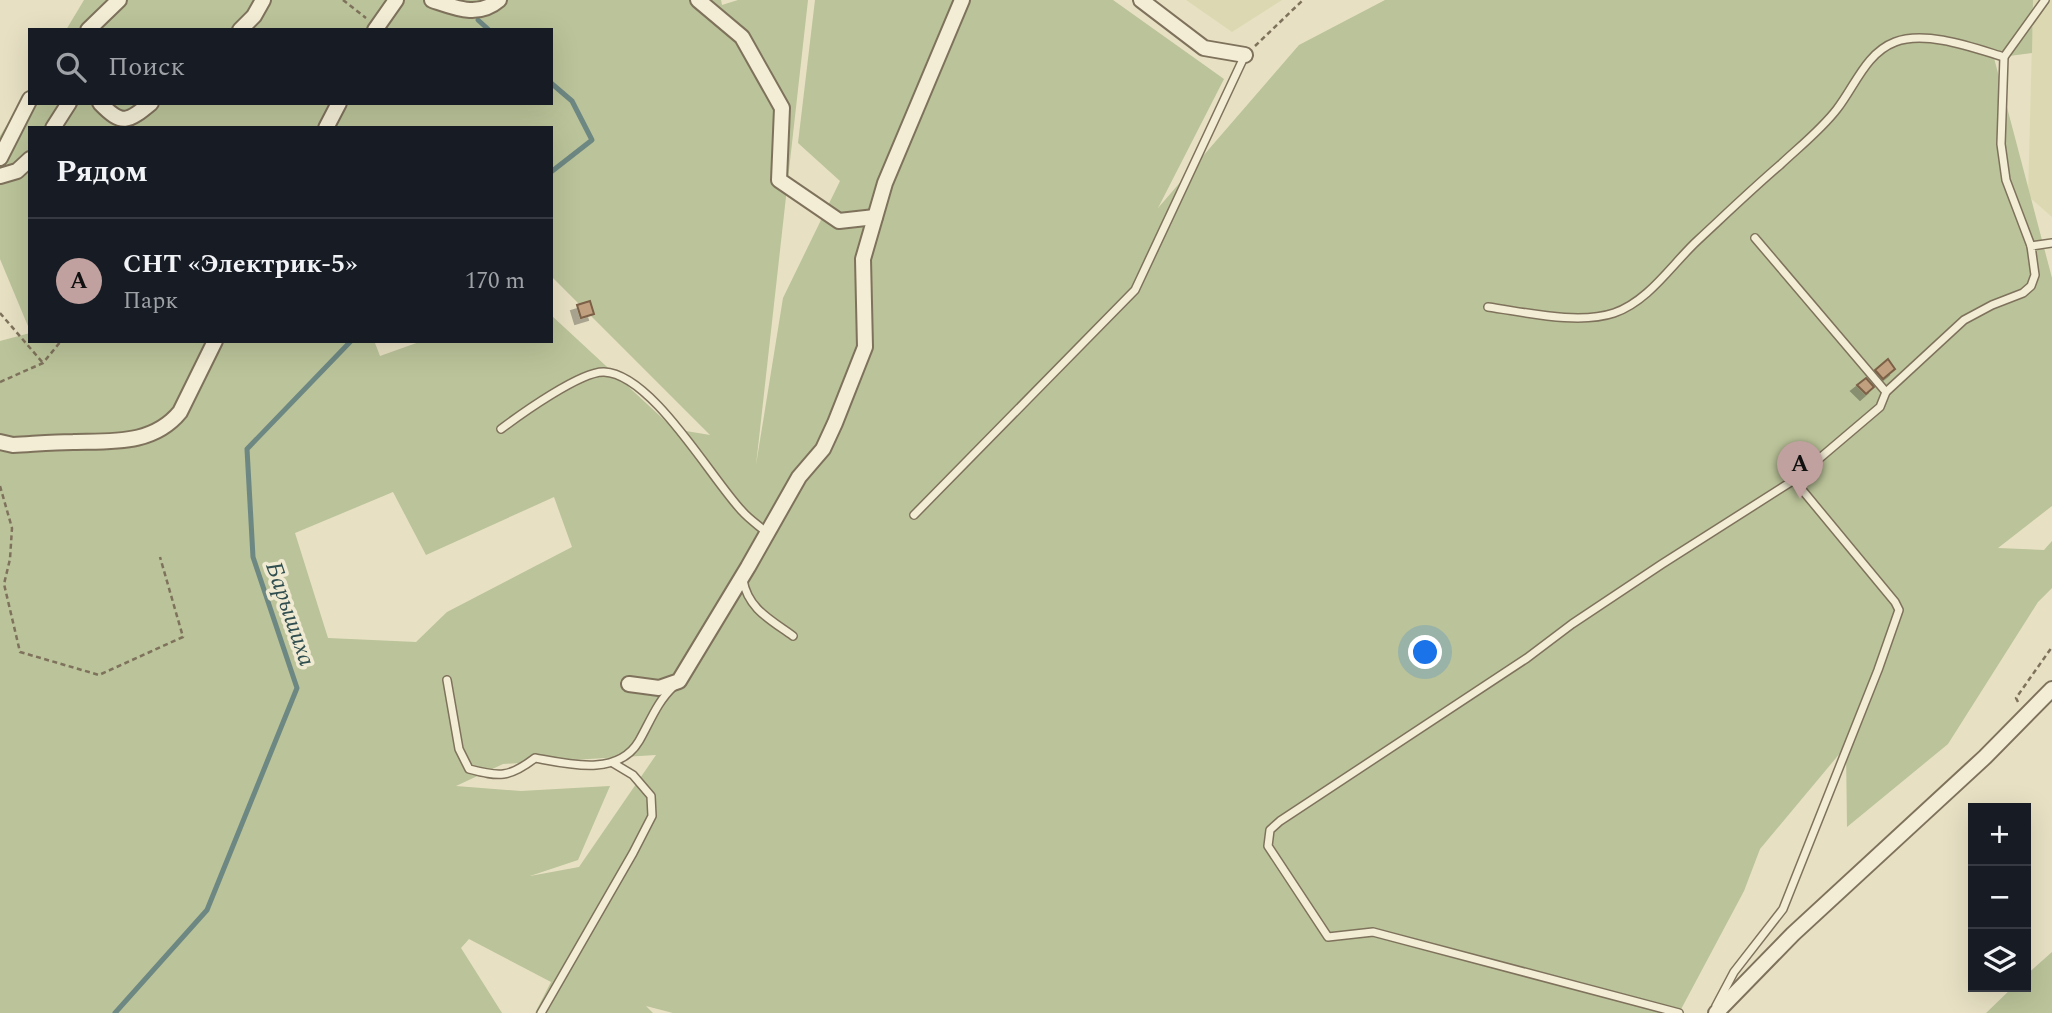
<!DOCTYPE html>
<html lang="ru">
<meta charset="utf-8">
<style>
body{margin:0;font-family:Spectral,serif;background:#242831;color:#f1f3f6}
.controls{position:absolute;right:21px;bottom:21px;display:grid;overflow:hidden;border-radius:0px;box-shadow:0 7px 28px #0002}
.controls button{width:63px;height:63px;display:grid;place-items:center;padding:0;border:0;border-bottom:2px solid #363941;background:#171b24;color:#f1f3f6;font:35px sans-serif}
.you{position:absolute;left:1426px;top:653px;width:24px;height:24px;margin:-18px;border:5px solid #fff;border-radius:50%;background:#1a73e8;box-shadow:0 0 0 10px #1a73e833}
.badge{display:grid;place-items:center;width:46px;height:46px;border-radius:50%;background:#c1a19f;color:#111;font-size:23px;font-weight:700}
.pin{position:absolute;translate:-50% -58px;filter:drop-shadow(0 2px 4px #0008)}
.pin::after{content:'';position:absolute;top:37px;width:24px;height:21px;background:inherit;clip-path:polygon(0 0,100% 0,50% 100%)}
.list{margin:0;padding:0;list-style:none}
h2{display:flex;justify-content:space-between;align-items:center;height:91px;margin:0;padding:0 28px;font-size:30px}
h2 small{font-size:23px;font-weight:400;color:#9ea1a6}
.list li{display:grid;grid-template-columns:46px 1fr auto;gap:21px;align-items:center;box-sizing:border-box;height:126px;padding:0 28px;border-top:2px solid #363941}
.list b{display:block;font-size:26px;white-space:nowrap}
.list p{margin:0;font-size:23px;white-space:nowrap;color:#9ea1a6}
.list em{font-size:23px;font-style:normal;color:#9ea1a6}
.icon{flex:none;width:38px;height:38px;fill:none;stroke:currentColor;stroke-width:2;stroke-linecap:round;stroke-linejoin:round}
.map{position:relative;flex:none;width:2052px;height:1013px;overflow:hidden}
.search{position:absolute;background:#171b24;box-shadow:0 7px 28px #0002;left:28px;top:28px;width:525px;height:77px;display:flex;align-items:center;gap:18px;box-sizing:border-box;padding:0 24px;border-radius:0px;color:#9ea1a6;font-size:26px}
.panel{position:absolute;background:#171b24;box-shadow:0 7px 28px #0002;left:28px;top:126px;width:525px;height:217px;border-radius:0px}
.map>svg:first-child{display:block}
.farmland{fill:#dcd9b2}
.green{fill:#bac399;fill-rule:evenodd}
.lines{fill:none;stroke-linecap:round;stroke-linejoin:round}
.stream{stroke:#6d8783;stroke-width:5}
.building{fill:#c0a07e;stroke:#7b6046;stroke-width:2;filter:url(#shadow)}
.lane-casing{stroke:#7f725c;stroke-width:10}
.street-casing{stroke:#7f725c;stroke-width:18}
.path{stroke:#7f725c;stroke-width:2.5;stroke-dasharray:5 3.5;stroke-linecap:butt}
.lane{stroke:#f3edd5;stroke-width:7}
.street{stroke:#f3edd5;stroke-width:14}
.labels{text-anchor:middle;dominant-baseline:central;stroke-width:7;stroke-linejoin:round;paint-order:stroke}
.water-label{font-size:24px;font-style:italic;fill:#304e4f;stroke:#f0ead2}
</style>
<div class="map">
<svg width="2052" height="1013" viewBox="0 0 2052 1013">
<defs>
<filter id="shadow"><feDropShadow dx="-6" dy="6" stdDeviation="0" flood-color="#0004"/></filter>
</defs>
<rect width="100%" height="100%" fill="#e7e0c3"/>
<g class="farmland">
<polygon points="1186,0 1282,0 1232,32"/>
<polygon points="2033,0 2052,0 2052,217 2028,196"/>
</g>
<g class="green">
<path d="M84 0H721L722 5 738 0H808L756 465 783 298 840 181 798 143 815 0H1113L1224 79 1158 208 1299 45 1385 0H2033L2032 53 1994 58 2052 278V506L1998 548 2044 550 2052 541V588L2038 602 1948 744 1847 827 1846 746 1760 849 1744 891 1679 1013H673L646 1006 653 1013H535L551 982 469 939 461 948 502 1013H0V341L30 333V341H378L375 343 380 356 422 341H551V315L674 429 710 435 551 276V128H30V331L0 259V136L30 88V103H551V30H66ZM393 492 426 555 554 497 572 547 447 612 416 642 328 638 295 533ZM656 755 579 867 530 876 578 860 610 786 521 791 456 786 503 764Z"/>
<polygon points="2052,952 2052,1013 1986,1013 2013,987 2026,987 2026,975"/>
</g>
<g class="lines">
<g class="stream">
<polyline points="478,20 489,30"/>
<polyline points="551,83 572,101 592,140 551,172"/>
<polyline points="115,1013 207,910 297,688 253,557 247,449 351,341"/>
</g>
</g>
<g class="building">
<polygon points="590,301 594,314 581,318 577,305"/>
<polygon points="1888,359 1895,369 1883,379 1875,370"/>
<polygon points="1866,378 1874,387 1866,394 1857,385"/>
</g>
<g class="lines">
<defs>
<g id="lane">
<polyline points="1755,238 1886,392"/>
<polyline points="2031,246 2006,180 2001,144 2004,57 2045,0"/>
<path d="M1488 307C1525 312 1578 325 1614 313 1649 301 1672 264 1698 240 1725 215 1752 189 1780 165 1799 147 1821 130 1837 109 1855 86 1866 53 1895 42 1926 30 1974 48 2004 57"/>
<path d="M501 429C521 414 581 371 604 372 652 374 710 477 742 511 749 519 758 525 766 532"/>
<polyline points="914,515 1135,290 1245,55"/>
<path d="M743 580C748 609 771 620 793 636"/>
<path d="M447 680 459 749 469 769C499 777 509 778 535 758 568 764 618 777 639 741 650 722 657 702 673 687"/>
<polyline points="1716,1006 1734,972 1783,909 1878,670 1899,610 1895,602 1794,480"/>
<polyline points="541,1013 633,853 652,816 651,796 633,775 613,763"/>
<polyline points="1679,1013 1373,932 1328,937 1268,846 1270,830 1280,821 1527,658 1572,624 1662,564 1794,480 1880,407 1886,392 1964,320 1992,305 2023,293 2031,286 2035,275 2031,246 2052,243"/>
</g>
<g id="street">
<path d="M432 0C456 8 478 18 499 0"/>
<polyline points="698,0 742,37 782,108 779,180 839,221 875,217"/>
<polyline points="1141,0 1204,48 1245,55"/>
<polyline points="88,30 119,0"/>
<polyline points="240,30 254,16 263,0"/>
<polyline points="375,30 396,0"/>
<path d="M100 103C122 126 128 122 151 103"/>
<polyline points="53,128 69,103"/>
<polyline points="326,128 339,103"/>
<polyline points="0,158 30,99"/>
<polyline points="0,176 17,171 30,159"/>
<path d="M0 442 13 445C33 444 53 442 73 442 112 441 153 445 180 412L215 341"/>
<polyline points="629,684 659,688 679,681 748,567 799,477 823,449 835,423 865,347 863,259 885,183 962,0"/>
<polyline points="1716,1013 1793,934 1985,757 2052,689"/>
</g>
</defs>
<use href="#lane" class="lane-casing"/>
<use href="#street" class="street-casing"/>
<g class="path">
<polyline points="343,0 366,18"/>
<polyline points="1255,46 1303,0"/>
<polyline points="0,313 43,363"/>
<polyline points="0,382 43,363 61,341"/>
<polyline points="0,486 12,528 10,559 4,584 20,652 99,675 183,637 160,557"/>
<polyline points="2018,702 2016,698 2052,647"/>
</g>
<use href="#lane" class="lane"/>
<use href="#street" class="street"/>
</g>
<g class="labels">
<g class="water-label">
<text transform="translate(290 614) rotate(71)">Барышиха</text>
</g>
</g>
</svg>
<div class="controls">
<button>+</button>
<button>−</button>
<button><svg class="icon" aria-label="layers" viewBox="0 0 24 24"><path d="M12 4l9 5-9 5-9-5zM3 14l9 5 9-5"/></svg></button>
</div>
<div class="you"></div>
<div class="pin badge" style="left:1800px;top:499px">A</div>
<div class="search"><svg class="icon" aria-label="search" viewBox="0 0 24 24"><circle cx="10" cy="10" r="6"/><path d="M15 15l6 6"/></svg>Поиск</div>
<section class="panel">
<h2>Рядом<small></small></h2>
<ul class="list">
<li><span class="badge">A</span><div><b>СНТ «Электрик-5»</b><p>Парк</p></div><em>170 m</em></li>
</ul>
</section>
</div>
